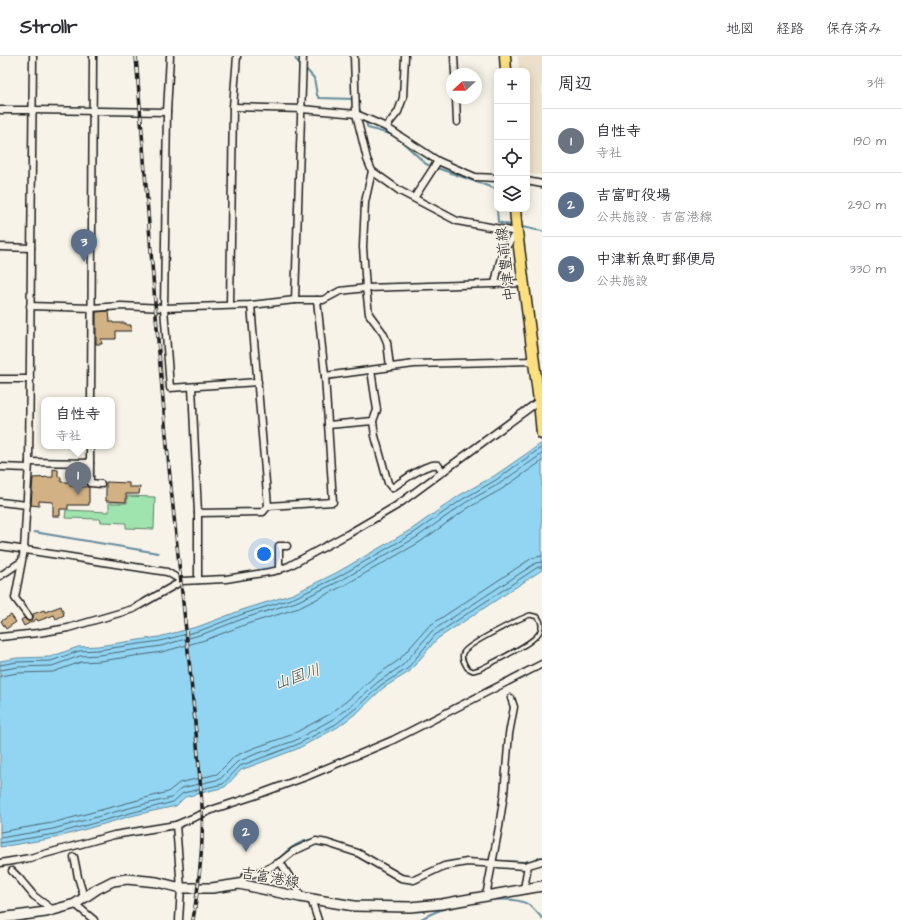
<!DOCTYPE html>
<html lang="ja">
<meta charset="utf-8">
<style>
body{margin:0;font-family:"Architects Daughter","Klee One",sans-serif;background:#f7f7f7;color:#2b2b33}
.controls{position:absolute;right:12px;top:12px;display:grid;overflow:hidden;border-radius:8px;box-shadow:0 2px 10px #0003}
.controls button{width:36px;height:36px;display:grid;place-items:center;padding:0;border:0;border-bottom:1px solid #e1e1e2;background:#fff;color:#2b2b33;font:20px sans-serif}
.compass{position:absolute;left:446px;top:12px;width:36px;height:36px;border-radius:50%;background:#fff;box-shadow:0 2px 10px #0003;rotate:248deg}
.you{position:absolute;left:264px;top:498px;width:14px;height:14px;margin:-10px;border:3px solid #fff;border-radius:50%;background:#1a73e8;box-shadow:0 0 0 6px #1a73e833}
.badge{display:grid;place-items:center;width:26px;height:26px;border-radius:50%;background:#db2777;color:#fff;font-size:13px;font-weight:700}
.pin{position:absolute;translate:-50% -33px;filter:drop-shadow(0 1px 2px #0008)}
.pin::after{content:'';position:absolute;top:21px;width:14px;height:12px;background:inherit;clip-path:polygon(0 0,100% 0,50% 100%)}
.popup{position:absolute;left:41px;top:341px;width:74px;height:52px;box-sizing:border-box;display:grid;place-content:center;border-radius:8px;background:#fff;filter:drop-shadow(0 1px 3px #0005);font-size:13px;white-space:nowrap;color:#7c7c81}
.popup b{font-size:15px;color:#2b2b33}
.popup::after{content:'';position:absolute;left:50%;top:100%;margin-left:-8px;border:8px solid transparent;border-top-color:#fff}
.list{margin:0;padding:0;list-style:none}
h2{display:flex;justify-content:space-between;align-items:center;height:52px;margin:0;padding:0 16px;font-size:17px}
h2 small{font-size:13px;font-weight:400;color:#7c7c81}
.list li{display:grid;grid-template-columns:26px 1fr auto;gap:12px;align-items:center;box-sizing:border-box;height:64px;padding:0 16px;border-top:1px solid #e1e1e2}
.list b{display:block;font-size:15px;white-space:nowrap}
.list p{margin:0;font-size:13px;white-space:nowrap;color:#7c7c81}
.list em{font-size:13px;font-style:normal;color:#7c7c81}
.icon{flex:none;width:22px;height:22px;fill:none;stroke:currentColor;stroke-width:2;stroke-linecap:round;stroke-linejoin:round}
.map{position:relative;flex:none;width:542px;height:864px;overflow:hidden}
header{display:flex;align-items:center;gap:24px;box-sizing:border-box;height:56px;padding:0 20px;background:#fff;border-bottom:1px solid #e1e1e2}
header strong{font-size:19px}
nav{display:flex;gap:22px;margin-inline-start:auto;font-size:14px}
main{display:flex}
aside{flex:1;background:#fff}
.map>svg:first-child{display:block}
.built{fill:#ece0ca}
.green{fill:#9fe3ae;stroke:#5e8065}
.water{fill:#91d5f3;stroke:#628b9d}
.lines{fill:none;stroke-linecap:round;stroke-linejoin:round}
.shore{stroke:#4b6672;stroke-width:1}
.stream{stroke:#628b9d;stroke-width:2}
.building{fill:#d2b285;stroke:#1c1c1c}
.service-casing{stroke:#1c1c1c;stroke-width:6}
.minor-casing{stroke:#1c1c1c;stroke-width:9}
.secondary-casing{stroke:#1c1c1c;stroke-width:12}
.primary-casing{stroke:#1c1c1c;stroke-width:13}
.service{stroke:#f7f3e8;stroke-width:3}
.minor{stroke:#f7f3e8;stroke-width:6}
.secondary{stroke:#f7f3e8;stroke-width:9}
.primary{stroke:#fce080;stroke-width:10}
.rail-casing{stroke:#1c1c1c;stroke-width:3.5}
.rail{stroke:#f7f3e8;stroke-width:2;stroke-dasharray:6;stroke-linecap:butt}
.labels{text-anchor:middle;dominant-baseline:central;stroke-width:3;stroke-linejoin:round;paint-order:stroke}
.street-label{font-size:15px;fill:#1c1c1c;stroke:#f7f3e8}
.water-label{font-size:16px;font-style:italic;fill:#3f545c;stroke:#f7f3e8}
</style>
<header>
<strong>Strollr</strong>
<nav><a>地図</a><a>経路</a><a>保存済み</a></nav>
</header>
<main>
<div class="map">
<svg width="542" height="864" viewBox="0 0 542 864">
<rect width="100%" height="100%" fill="#f7f3e8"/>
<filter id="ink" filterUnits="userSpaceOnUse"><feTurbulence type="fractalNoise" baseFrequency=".025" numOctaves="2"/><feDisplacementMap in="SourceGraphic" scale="8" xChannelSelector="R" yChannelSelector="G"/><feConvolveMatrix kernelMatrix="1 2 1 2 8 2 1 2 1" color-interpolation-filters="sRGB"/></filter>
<g filter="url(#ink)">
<polygon class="built" points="518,0 542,0 542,119 530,118 527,89 527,15 519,15"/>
<polygon class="green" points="127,440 155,441 154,473 126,472 126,467 101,466 100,463 65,462 66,454 109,456 109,447 127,447"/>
<polygon class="water" points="542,387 542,514 437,583 409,616 383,632 359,655 338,671 297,693 241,714 225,731 185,741 176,750 135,759 55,782 0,791 0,605 17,602 50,601 78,591 98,590 159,581 200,570 242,554 293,538 336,517 412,473 460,439 494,420"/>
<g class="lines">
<g class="shore">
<polyline points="0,609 17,606 51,605 79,595 98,594 160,585 202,574 243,558 294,542 338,521 414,477 463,443 496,424 542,391"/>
<polyline points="0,614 18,611 52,610 80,600 99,599 161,590 203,578 245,562 296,546 340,525 417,481 465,447 499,428 542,398"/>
<polyline points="0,620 18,617 53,616 81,606 100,605 162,596 205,584 247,568 299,552 343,530 420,486 468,452 502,433 542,405"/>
<polyline points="0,776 52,767 168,736 179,727 217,718 235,700 254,692 291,679 330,658 349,643 374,621 399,604 429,570 532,502 542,500"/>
<polyline points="0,782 53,773 133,751 171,742 182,732 220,723 237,706 256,698 294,685 333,663 353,648 378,626 403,609 432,575 536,507 542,506"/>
<polyline points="0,787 55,778 134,756 173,746 183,737 223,728 240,710 296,689 336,668 356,652 381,629 407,613 435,579 538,511 542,511"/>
</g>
<g class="stream">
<polyline points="295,0 296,4 302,9"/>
<polyline points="305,12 314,22 317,39 319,42 354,43"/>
<polyline points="358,50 362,59"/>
<polyline points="365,64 368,72 393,79"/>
<polyline points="398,82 426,108 496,133 497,145"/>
<polyline points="497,153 498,166 510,169"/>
<polyline points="522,171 542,175"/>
<polyline points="34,476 158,497"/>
<polyline points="470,804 526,806 542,801"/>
<path d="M274 805C284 801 284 796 291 792 302 784 317 780 330 785"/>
<polyline points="444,807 454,805"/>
<polyline points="383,808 393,814"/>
<path d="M419 864C425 861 432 857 438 855 457 848 512 837 529 849 534 852 538 858 542 862"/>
</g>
</g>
<g class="building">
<polygon points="109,255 110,266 113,266 113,267 126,267 126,269 131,269 131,275 116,275 116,283 101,283 102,288 96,288 96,256"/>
<polygon points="53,413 58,414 58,421 61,421 61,426 70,426 70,430 89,431 89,449 68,449 68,453 60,453 60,460 53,460 53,446 39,445 39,450 31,449 33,422 53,421"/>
<polygon points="106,426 129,427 129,431 140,431 139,438 126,438 126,446 106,445"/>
<polygon points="61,550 64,559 56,563 54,559 38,565 37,563 24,570 21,564 24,562 27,565 30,565 33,562 33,558 44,554 45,556"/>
<polygon points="11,559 16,566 6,573 1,565"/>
</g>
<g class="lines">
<defs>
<path id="service" d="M530 559 538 561C541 565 542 570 540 575 536 587 493 606 480 613L473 615 467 612C464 607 461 602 463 597 467 588 519 563 530 559Z"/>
<g id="minor">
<polyline points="170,0 167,56 164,252 170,332 258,326"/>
<path d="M354 0 356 58 367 103 372 115 400 135 457 165 517 176C500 197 500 203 495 228"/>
<polyline points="454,0 455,18"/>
<polyline points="456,42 457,66"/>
<polyline points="233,51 302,53 356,58 386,71 438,105 475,121 497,122"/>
<polyline points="0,54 33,54 167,56"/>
<polyline points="386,71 398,56 403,42 405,0"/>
<polyline points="372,115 365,146 363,191 366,232 369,258 383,277 387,286 390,311"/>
<polyline points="527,125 542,128"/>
<polyline points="414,142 438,105"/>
<polyline points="0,191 31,192"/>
<polyline points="295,244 303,0"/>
<polyline points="230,249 233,51 237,0"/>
<polyline points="30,250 92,252 121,250 164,252 251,249 295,244 323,244 340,235 366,232 523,227"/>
<path d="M371 314 377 354 373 365 375 380 388 427 392 432C403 425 425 407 438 409L443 416"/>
<polyline points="325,320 414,308 533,305"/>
<polyline points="0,323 30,323"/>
<polyline points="192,331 198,457 198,524"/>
<polyline points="91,344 93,0"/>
<polyline points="328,369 373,365"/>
<polyline points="29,406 90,407 90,390"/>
<polyline points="90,407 90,427 101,428"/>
<polyline points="0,411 28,412"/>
<polyline points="0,446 27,449"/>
<polyline points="268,450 333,446 325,320 317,244"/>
<polyline points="198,457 263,456 268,450 251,249"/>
<polyline points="0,490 167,516 182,525"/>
<polyline points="279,514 279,490 287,490"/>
<polyline points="0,520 21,506"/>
<polyline points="29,561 15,542 24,494 29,406 33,0"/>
<polyline points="0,581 38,577 68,572 133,553 182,525 226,523 275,515 289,510 348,478 396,450 539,345"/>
<polyline points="176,769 181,832 179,864"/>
<polyline points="74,801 78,821 84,841"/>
<polyline points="280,806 299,836 300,841"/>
<polyline points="0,807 30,802 114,779 176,769 214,753 254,740 308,720 393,684 542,608"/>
<polyline points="12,815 19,822 34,840 53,854"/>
<polyline points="239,828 246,820 265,814 280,806 294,795 316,785 327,787 358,797 401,822 414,824 444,810 467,806 525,810 542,805"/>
<polyline points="524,833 528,809"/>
<polyline points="486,840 499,771 504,738 509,678 514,651 511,642"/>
<polyline points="311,843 318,864"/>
<polyline points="75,848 94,864"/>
</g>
<polyline id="secondary" points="0,862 46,856 75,848 97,833 113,825 127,823 157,826 181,832 212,832 239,828 300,841 354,850 410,851 442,848 542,830"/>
<g id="primary">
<polyline points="505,0 506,15"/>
<polyline points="515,153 517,176 539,345 542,378"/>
</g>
</defs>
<use href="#service" class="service-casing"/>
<use href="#minor" class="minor-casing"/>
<use href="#secondary" class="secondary-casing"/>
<use href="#primary" class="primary-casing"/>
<use href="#service" class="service"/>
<use href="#minor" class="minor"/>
<use href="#secondary" class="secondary"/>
<use href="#primary" class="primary"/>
<defs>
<path id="rail" d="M136 0C147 137 156 274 169 411 180 524 194 636 202 750 204 787 199 827 193 864"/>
</defs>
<use href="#rail" class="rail-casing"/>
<use href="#rail" class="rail"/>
</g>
</g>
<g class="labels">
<g class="street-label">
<text transform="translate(506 208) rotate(-97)">中津豊前線</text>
<text transform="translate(270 822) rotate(10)">吉富港線</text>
</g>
<g class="water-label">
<text transform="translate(297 621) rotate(-19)">山国川</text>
</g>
</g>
</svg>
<div class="controls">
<button>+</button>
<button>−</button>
<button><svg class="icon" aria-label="locate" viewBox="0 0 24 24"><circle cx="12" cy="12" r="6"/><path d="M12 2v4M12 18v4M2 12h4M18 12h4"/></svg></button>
<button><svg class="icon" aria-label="layers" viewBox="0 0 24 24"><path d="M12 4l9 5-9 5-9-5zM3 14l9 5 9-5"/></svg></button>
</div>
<svg class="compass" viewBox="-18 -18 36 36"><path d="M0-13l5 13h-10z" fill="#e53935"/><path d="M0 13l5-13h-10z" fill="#7c7c81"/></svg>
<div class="you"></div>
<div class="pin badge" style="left:78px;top:439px;background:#6b7280">1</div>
<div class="popup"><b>自性寺</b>寺社</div>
<div class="pin badge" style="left:246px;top:796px;background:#5c6f8a">2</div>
<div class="pin badge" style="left:84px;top:206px;background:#5c6f8a">3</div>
</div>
<aside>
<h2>周辺<small>3件</small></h2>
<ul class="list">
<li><span class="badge" style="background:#6b7280">1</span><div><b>自性寺</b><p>寺社</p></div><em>190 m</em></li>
<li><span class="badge" style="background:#5c6f8a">2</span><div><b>吉富町役場</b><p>公共施設 · 吉富港線</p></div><em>290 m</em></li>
<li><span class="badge" style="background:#5c6f8a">3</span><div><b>中津新魚町郵便局</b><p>公共施設</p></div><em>330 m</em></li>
</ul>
</aside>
</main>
